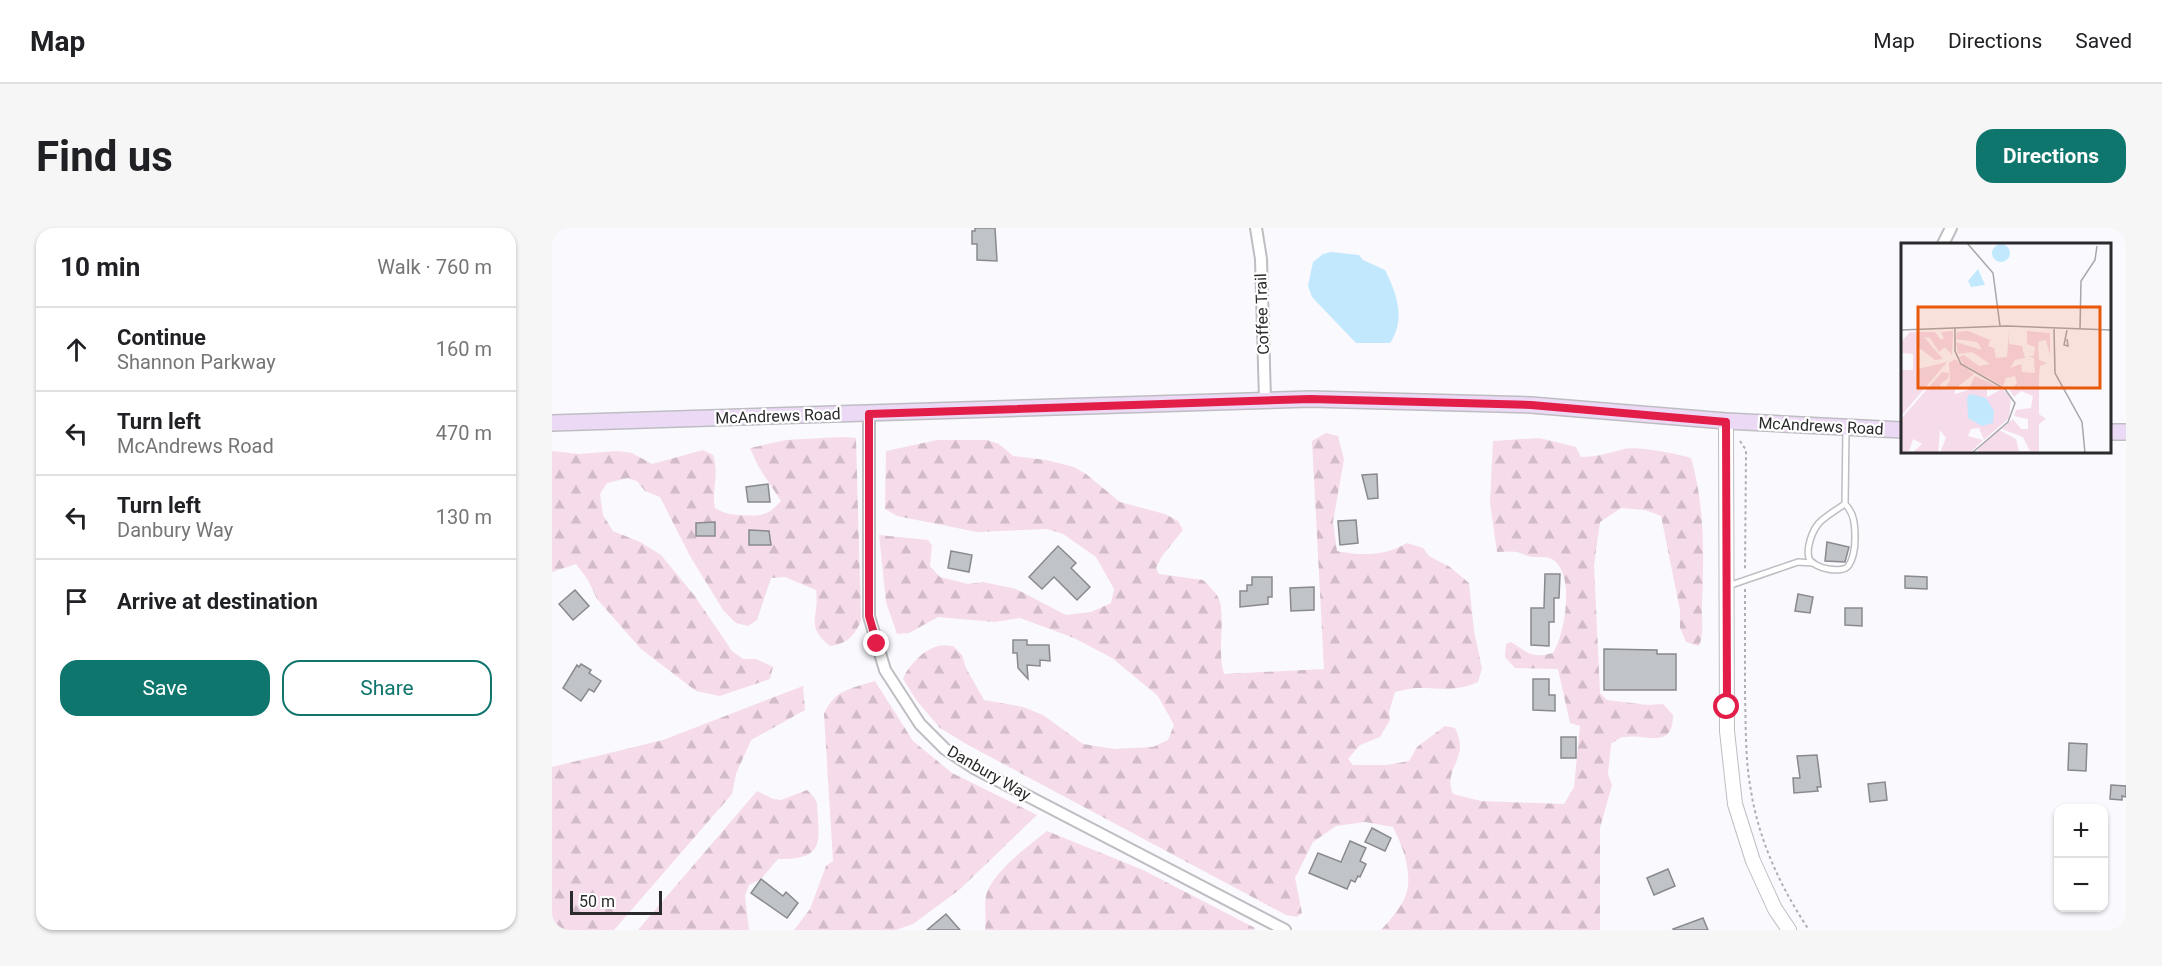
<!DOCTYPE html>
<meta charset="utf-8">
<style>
body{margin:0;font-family:Roboto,sans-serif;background:#f6f6f6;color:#202124}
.controls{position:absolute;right:18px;bottom:18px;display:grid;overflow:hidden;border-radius:12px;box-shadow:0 2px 4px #0004}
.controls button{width:54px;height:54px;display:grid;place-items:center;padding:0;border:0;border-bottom:2px solid #e0e0e0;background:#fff;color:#202124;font:30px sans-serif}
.scale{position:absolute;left:18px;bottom:15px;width:92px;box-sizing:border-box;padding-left:6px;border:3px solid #2b2b2d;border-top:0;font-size:16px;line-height:21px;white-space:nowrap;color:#2b2b2d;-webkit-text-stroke:4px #fff;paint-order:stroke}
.stop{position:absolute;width:18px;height:18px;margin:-14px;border:4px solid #e11d48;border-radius:50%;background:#fff}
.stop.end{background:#e11d48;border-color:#fff;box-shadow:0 2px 6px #0008}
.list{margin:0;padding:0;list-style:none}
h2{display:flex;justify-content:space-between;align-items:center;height:78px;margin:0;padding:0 24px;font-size:26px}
h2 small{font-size:20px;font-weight:400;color:#757577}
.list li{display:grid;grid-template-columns:39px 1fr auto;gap:18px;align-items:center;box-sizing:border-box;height:84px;padding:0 24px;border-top:2px solid #e0e0e0}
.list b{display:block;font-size:22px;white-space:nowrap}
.list p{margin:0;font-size:20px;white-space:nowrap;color:#757577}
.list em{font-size:20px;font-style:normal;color:#757577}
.actions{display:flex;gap:12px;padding:18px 24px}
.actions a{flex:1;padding:14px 0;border:2px solid #0f766e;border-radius:18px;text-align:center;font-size:21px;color:#0f766e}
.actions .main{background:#0f766e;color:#fff}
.icon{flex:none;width:33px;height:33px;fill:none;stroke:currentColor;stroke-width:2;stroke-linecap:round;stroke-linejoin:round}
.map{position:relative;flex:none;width:1574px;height:702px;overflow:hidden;border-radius:18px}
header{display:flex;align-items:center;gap:36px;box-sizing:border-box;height:84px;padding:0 30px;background:#fff;border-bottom:2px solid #e0e0e0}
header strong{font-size:28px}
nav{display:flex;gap:33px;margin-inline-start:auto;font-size:21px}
.intro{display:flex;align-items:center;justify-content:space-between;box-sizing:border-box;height:144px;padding:0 36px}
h1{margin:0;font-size:42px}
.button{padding:15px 27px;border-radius:18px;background:#0f766e;color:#fff;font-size:21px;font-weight:700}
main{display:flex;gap:36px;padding:0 36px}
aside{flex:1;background:#fff;border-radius:18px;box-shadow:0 2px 4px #0004}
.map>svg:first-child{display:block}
.forest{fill:url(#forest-firs)}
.water{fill:#c2e8fe}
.building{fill:#c0c3c7;stroke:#888a8e;stroke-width:1.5}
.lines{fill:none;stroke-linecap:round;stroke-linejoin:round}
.service-casing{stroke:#bebec2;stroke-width:8}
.minor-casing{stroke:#bebec2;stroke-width:14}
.tertiary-casing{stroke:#bebec2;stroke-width:16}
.secondary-casing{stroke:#bebec2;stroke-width:18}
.path{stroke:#afafb3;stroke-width:2;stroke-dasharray:3 3;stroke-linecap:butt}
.service{stroke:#fff;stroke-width:5}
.minor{stroke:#fff;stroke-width:10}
.tertiary{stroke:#fff;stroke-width:14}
.secondary{stroke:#ecd9f5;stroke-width:15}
.route{stroke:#e11d48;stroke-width:8}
.labels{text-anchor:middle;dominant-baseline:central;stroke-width:4.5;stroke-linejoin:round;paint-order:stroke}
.street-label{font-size:16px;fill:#2b2b2d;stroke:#fff}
.inset-road{fill:none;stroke:#a7a7aa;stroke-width:1.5}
.view{fill:#e8590c;fill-opacity:0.15;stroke:#e8590c;stroke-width:3}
.inset-edge{fill:none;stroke:#2b2b2d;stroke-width:3}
</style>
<header>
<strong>Map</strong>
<nav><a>Map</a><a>Directions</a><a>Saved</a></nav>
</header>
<div class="intro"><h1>Find us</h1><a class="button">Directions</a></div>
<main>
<aside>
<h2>10 min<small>Walk · 760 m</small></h2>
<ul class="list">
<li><svg class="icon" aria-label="ahead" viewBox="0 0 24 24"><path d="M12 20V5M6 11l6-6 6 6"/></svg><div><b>Continue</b><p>Shannon Parkway</p></div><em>160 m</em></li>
<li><svg class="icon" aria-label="left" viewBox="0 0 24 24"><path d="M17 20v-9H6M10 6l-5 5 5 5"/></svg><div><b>Turn left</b><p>McAndrews Road</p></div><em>470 m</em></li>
<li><svg class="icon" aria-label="left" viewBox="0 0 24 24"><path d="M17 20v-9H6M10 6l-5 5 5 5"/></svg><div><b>Turn left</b><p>Danbury Way</p></div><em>130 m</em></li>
<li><svg class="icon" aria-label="arrive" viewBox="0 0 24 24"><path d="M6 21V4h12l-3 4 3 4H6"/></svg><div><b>Arrive at destination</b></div></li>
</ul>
<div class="actions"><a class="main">Save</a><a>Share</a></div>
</aside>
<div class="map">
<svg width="1574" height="702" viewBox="0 0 1574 702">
<defs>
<pattern id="forest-firs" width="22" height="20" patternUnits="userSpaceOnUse" patternTransform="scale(1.5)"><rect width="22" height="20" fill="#f6dbeb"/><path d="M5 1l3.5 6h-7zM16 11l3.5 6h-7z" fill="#d3bcca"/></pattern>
</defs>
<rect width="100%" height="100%" fill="#faf9fe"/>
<g class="forest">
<path d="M774 205 786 208 792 231 781 294 785 323C808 328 835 328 855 315L871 320 877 328 898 339 917 355 922 403 930 441 926 454C903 464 891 460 868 460 860 460 851 462 843 464L837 484 838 492 828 509 808 517 796 531 801 537H835L857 533 865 519 893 498 903 500C919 531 890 540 901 566L929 573 1012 576 1022 559 1028 498 1018 495 1006 441 963 440 953 429 954 416 959 414C977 425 979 431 1001 425 1013 406 1022 351 1004 334 998 328 990 329 982 329 976 329 970 325 964 324 958 323 951 324 945 324L938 275 941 213 987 210 1024 219 1029 229C1045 229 1057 225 1072 221 1086 218 1125 226 1139 230 1153 278 1152 328 1150 377 1149 393 1153 402 1147 418L1134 414 1128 400V382L1109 288 1093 282 1069 280 1048 294 1042 337 1048 465 1055 472 1096 477 1111 476 1121 487C1121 523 1094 505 1072 509 1068 509 1063 513 1059 516L1056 546 1060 557 1048 600V702H829C838 692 852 677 855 663 860 643 850 616 841 599L813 594 784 598 761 614 743 650 750 685 745 689 734 687 416 517 388 500 365 473 351 451C356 438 371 422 386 418 391 417 397 418 401 418L410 427 414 440 432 472 471 479 491 487 531 516 563 521 601 519 616 512 622 497 606 468 560 430 522 410 468 390 443 394 386 389 357 405 345 406 334 374 327 307 376 312 380 317 378 338 388 349 416 356 431 354 464 361 514 387 539 384 559 375 562 361 544 329 511 306 495 301 425 304 345 288 333 281 334 223 385 212H435L447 216 461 228 494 232 522 239 534 246 568 274 613 286 626 293 631 302 610 328 604 340 607 346 651 352C657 358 666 366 668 374 673 398 665 423 672 446L772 441 760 213Z"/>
<path d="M290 209 304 210 309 393C302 408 295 416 278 418 252 397 268 390 264 362L233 349 219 350 205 392 196 398 184 395 171 382 138 328 108 269 93 263 85 253 76 250 55 255 48 266 51 287 61 303 88 314 109 327 142 367 180 423 191 431H204L221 439 218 451 168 468 144 463 89 421 45 371 36 352 24 336 0 344V223L26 226 66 223 80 225 100 236 151 222 161 227C168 248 159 260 163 280 172 285 176 286 186 287 206 288 214 290 229 273L206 238 198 220 234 212Z"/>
<path d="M323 453 361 513 400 545 485 587 407 662 361 696 344 702H242L258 681 274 638 281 633 272 486C282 462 300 460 323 453Z"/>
<polygon points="251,458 253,482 199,512 184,546 180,566 62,702 0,702 0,539 111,512"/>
<path d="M255 562 262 569 265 575C267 615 274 631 226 631L209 651 197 657 193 668 197 702H86L205 563 221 571 229 572Z"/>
<path d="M495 603 591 642 703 700 702 702H433C435 689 431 677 435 664 444 642 476 618 495 603Z"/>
</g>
<path class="water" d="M779 24 807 27 811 32 833 42C845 66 854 91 838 115H804L760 69 756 58 761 34 771 26Z"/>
<g class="building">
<polygon points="423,0 443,0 445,33 425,32 425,16 420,16 420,3 423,3"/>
<polygon points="825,246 826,270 816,271 810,247"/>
<polygon points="216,256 218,274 196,274 194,259"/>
<polygon points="804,292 806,315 788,317 786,293"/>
<polygon points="163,294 163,308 144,308 144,295"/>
<polygon points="197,302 217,303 219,317 197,317"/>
<polygon points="1275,314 1297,319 1293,334 1273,333"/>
<polygon points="506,318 524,335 519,340 538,359 525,372 502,349 490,361 477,349"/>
<polygon points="399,323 420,327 417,344 396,340"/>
<polygon points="993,346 1008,346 1007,370 1002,370 1002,394 997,394 997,418 979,417 979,380 992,380"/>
<polygon points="1353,348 1375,349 1375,361 1353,360"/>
<polygon points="700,349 720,349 720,369 716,369 716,376 688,379 688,363 695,363 695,357 700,357"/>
<polygon points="762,359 762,382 739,383 738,360"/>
<polygon points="23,362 37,378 21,392 7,376"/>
<polygon points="1246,366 1261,369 1258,385 1243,383"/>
<polygon points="1293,380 1310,380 1310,398 1293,397"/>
<polygon points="461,412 475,412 475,417 497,417 498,433 488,432 488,438 475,437 476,451 466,440 465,425 461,425"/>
<polygon points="1052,421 1105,422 1105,426 1124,426 1124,462 1052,462"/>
<polygon points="29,436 39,442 37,445 49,453 42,464 37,461 29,473 11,460 25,437 27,439"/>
<polygon points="981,451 997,451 997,467 1003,467 1003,483 981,482"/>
<rect x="1009" y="509" width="15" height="21"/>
<polygon points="1517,515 1535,516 1534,543 1516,542"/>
<polygon points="1265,527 1269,559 1265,559 1266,563 1242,565 1241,550 1248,550 1245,528"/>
<polygon points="1333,554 1335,572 1318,574 1316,556"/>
<polygon points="1559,557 1574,558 1574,569 1570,568 1570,572 1558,571"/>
<polygon points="820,600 839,610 833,623 813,614"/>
<polygon points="798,613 814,620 808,633 814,636 808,649 806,648 803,654 799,652 795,661 757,645 766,625 789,634"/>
<polygon points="1116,641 1123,658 1102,667 1095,650"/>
<polygon points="209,651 231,668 234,664 246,675 235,690 199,665"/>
<polygon points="394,686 408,702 375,702"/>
<polygon points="1151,690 1156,702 1122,702 1121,701"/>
</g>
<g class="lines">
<defs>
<g id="service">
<path d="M1293 276C1302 285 1303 296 1303 310 1303 318 1302 329 1297 337 1291 347 1260 340 1257 330 1254 320 1260 303 1267 295 1274 288 1284 282 1293 276L1294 201"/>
<polyline points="1176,358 1246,334 1261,335"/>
</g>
<g id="minor">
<polyline points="704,0 709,31 713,172"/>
<polyline points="1391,16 1399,0"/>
<polyline points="317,186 317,388 333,442 368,496 393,521 422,540 733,702"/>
</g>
<polyline id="tertiary" points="1174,193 1175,503 1183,576 1201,633 1223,681 1237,702"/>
<g id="secondary">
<polyline points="0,195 758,171 979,177 1174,193 1350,202"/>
<polyline points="1558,204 1574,204"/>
</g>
</defs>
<use href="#service" class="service-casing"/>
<use href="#minor" class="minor-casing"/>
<use href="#tertiary" class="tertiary-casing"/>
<use href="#secondary" class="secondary-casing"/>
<g class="path">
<polyline points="1188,213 1194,222 1193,343"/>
<path d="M1193 361C1193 396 1193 431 1193 467 1194 499 1193 531 1199 563 1207 613 1229 660 1257 702"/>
</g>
<use href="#service" class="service"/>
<use href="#minor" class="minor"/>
<use href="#tertiary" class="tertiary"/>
<use href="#secondary" class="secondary"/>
</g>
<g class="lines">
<polyline class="route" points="325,416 317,388 317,186 758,171 979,177 1174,194 1175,479"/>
</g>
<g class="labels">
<g class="street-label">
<text transform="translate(710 86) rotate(-92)">Coffee Trail</text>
<text transform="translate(226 188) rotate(-2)">McAndrews Road</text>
<text transform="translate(1269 198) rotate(3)">McAndrews Road</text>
<text transform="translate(437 545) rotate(30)">Danbury Way</text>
</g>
</g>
<g transform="translate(1349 15)">
<rect width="210" height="210" fill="#faf9fe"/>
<path d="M52 88 51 112 44 104 38 109 29 95 23 94 42 116 34 117 17 104V126L46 119 0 173V127H12V111L0 110V99L9 89H34L40 97 43 95 40 89ZM67 88 89 97 87 103 93 105 95 115 106 114 108 88V101L121 103 124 115 114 117 109 125 120 121 121 129 134 130 133 115 127 113H133L134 104 126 101V88L149 90V112L145 97 138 98 137 103 138 117 146 120 139 123 138 133V171L145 176 138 181V210H78L77 206 98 187 115 196 118 208H129L122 194 101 186 112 176 120 186H127V176L113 173 115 167 130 165 132 153 120 148 113 154 109 148 116 140 114 133 105 135 102 143 62 121 58 114 63 112 78 123 89 121 71 109 57 111 55 99 81 107 76 99 55 96 56 89ZM54 116 73 131 54 146V151L67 147 74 133 85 138 98 144 86 145V154L101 146 110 154 108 175 83 197 78 185 70 186 67 193 82 197 69 210H39L45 195 39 187 37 210 12 209 21 201 12 196 8 208 0 209V176L41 129 48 130 47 136 39 141 40 145 45 144 49 137 48 120Z" fill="#f6dbeb"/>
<path d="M91 10a9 9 0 1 1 18 0a9 9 0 1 1-18 0ZM77 26 84 42 70 44 67 38ZM69 151 85 155 93 168 92 180 81 183 67 175 66 155Z" fill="#c2e8fe"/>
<path class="inset-road" d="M66 0 92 30 99 83M54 85V108L60 121 104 146 114 160 107 179 71 210M153 86 154 130 181 179 184 210M179 86 180 38 194 17 196 3M0 87 105 83 210 87M166 96 167 103 163 102 166 87"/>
<path class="view" d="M17 64H199V145H17Z"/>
<rect width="210" height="210" class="inset-edge"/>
</g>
</svg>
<div class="controls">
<button>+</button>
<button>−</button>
</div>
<div class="scale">50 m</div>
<div class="stop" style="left:1175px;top:479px"></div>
<div class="stop end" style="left:325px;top:416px"></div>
</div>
</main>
